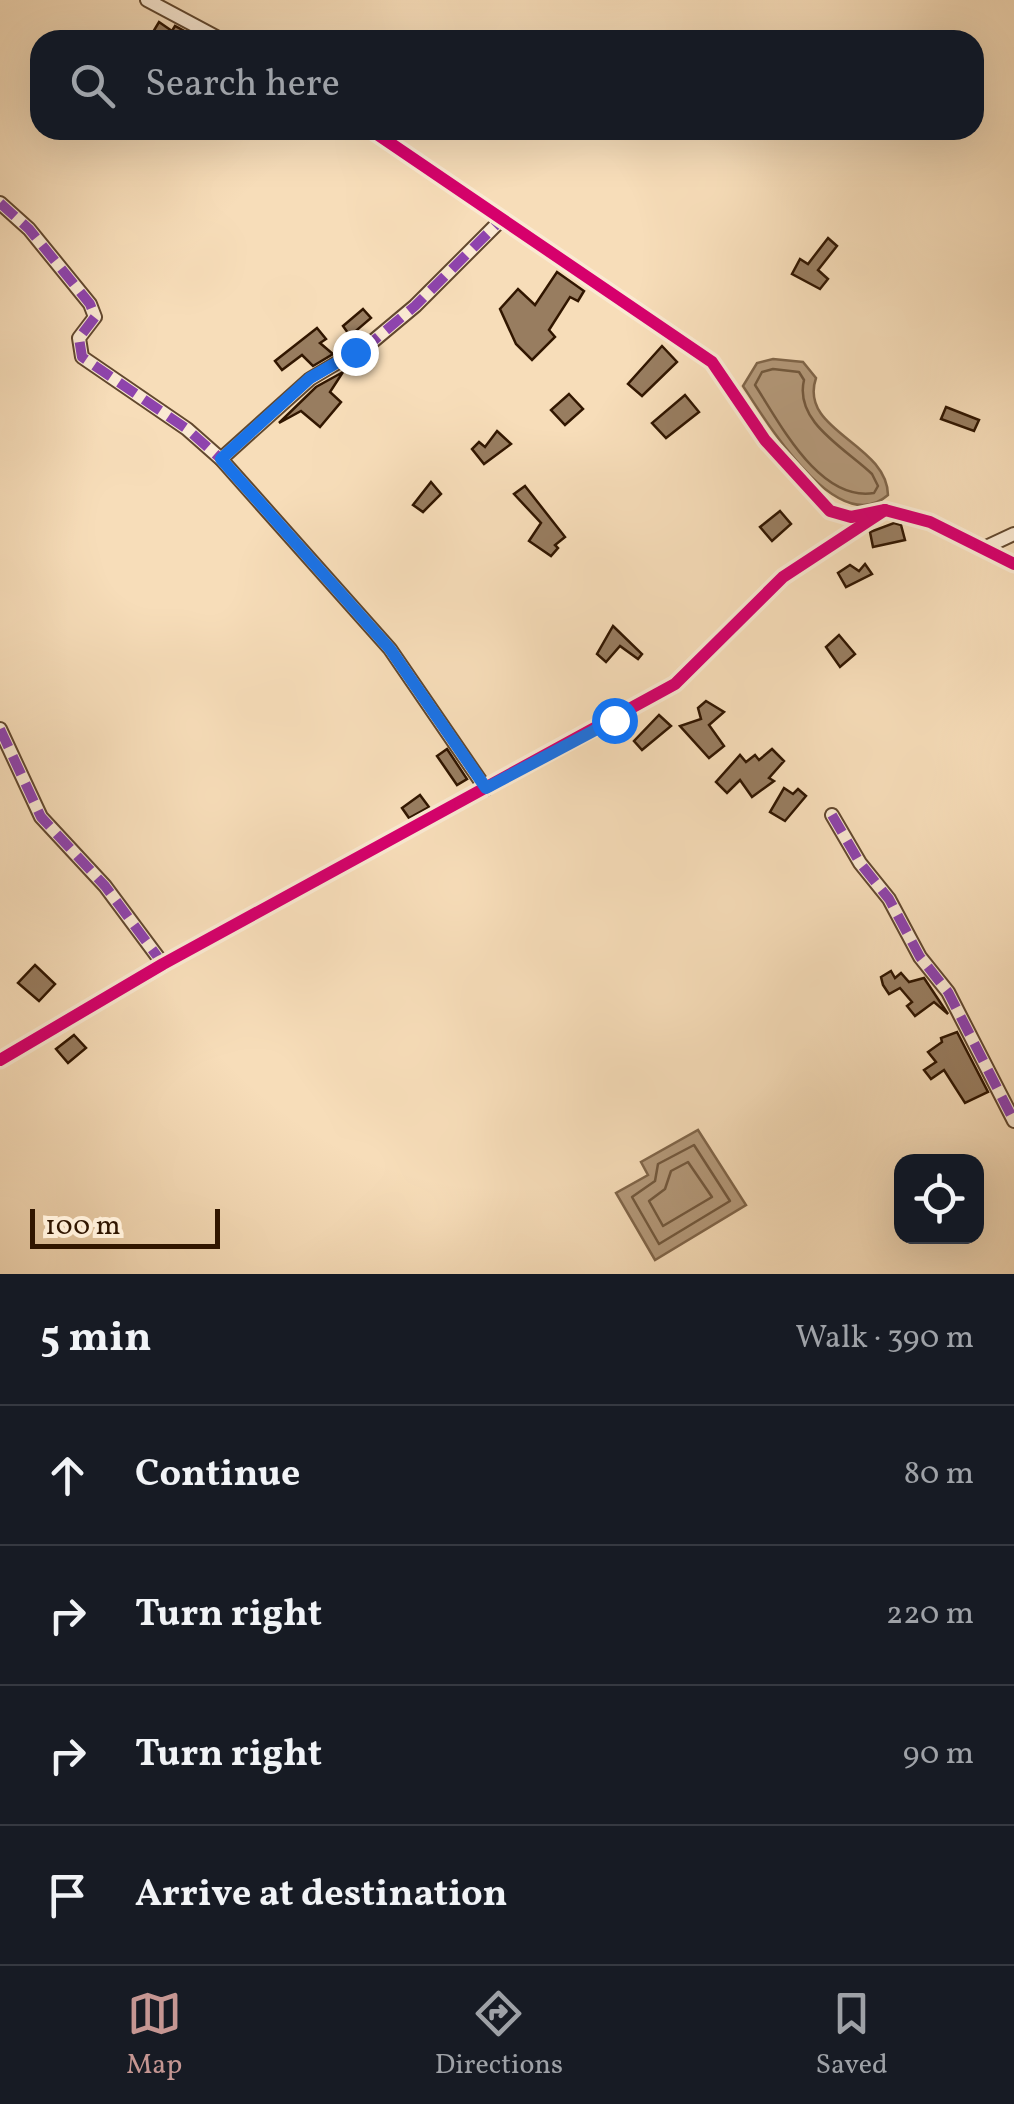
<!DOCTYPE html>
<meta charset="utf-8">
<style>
body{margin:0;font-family:Vollkorn,serif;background:#20242c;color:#f1f3f6}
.controls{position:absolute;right:30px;bottom:30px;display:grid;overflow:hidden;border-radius:20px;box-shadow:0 10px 40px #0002}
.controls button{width:90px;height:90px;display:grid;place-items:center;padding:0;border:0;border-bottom:2px solid #363941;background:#171b24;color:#f1f3f6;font:50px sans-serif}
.scale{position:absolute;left:30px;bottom:25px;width:190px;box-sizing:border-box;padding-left:10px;border:5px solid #311600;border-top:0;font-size:28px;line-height:35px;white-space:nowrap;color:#311600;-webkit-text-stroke:8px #fae9d2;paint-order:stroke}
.stop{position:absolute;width:30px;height:30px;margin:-22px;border:8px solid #1a73e8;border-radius:50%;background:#fff}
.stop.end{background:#1a73e8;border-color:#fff;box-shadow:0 2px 10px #0008}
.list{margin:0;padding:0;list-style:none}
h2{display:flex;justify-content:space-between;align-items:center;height:130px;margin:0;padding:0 40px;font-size:42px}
h2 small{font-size:32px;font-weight:400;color:#9ea1a6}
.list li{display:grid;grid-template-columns:65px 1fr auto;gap:30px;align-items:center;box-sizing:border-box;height:140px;padding:0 40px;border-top:2px solid #363941}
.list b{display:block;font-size:38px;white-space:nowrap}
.list em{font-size:32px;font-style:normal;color:#9ea1a6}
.icon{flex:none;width:55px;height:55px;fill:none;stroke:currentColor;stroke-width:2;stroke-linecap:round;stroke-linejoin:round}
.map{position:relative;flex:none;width:1014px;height:1274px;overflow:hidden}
.search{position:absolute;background:#171b24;box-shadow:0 10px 40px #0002;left:30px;right:30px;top:30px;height:110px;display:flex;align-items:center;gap:25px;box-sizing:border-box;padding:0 35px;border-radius:30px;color:#9ea1a6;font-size:38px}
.sheet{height:690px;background:#171b24}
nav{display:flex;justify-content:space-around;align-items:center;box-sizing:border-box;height:140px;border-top:2px solid #363941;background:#171b24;font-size:28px;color:#9ea1a6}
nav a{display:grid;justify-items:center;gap:5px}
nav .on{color:#c59692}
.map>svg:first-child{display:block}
.water{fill:#b4997a;stroke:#806549;stroke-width:2.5}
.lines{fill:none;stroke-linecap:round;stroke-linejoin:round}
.shore{stroke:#72583d;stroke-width:2.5}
.building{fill:#987d60;stroke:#311600;stroke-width:2.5}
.street-casing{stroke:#62482e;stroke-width:16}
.street{stroke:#fae9d2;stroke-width:12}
.quiet{stroke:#8e44ad;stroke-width:10;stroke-dasharray:20 10;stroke-linecap:butt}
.cycleway-casing{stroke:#fae9d2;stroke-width:19}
.cycleway{stroke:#d6006c;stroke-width:12}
.route{stroke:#1a73e8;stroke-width:12}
</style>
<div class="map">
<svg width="1014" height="1274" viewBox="0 0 1014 1274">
<rect width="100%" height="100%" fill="#f7ddb9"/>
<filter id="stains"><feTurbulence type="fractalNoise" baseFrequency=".002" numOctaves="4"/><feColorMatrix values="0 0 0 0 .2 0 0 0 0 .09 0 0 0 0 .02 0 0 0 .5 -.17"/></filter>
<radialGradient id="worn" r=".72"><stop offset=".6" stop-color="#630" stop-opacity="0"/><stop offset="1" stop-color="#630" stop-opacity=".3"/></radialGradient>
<g class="water">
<path d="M773 359 803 362 816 378C798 431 887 443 888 495 837 540 766 421 743 386L757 363Z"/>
<polygon points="698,1130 746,1205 655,1260 616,1193 648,1175 641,1162"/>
</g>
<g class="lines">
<g class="shore">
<path d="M773 369 799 372 804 380C794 422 845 448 872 474L878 486 874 493C819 502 780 423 755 385L762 372Z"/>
<polygon points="694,1145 730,1201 659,1244 632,1197 655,1181 658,1164"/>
<polygon points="688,1162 712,1197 663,1226 649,1201 665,1189 671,1171"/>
</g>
</g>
<g class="building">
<polygon points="159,22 172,31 175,26 201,40 168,40 153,32"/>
<polygon points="828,238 837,246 818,270 828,279 820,289 792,274 800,259 808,264"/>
<polygon points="557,272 584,291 578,301 570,297 549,330 555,337 532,360 516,344 500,309 518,289 535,305"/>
<polygon points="363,309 371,318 350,336 343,326"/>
<polygon points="317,328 326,339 320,343 333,354 313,366 302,355 282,370 275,361"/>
<polygon points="662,346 677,362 642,396 628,384"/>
<polygon points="343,372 330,392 341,402 320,427 301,411 279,423 316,387"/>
<polygon points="569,394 583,409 565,425 551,410"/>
<polygon points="685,395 699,412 666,438 652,423"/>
<polygon points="946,407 979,420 974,431 941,419"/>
<polygon points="497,431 511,444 484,464 472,449 479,442 485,447"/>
<polygon points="431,482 441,494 423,512 413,505"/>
<polygon points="525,486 565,537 555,545 558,548 551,556 529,541 541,523 514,494"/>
<polygon points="780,511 791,524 772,541 760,527"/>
<polygon points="894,523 901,525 905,540 873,547 870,532"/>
<polygon points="865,564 872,574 846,587 838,573 850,565 859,571"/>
<polygon points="613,626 642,654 638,659 620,646 606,662 597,654"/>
<polygon points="839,635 855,654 840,667 826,647"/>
<polygon points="706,701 724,712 709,725 724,746 709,758 680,726 701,719 698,708"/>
<polygon points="659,715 671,726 642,750 634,741"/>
<polygon points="447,749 467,779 457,785 437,756"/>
<polygon points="772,749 784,761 769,778 774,781 752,797 740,780 727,793 716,782 740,755 746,762 755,755 759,760"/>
<polygon points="784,788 793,794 798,789 806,796 785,821 770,812"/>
<polygon points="420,795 429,807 409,818 402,808"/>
<polygon points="35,965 55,984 39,1001 18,983"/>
<polygon points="891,971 895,978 901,973 909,982 924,978 948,1014 934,1002 915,1016 907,1006 912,1002 900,988 889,994 883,985 881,977"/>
<polygon points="957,1032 988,1092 965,1103 944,1070 931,1079 924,1070 936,1062 928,1052 942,1042 941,1038"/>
<polygon points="74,1035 86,1048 68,1063 56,1049"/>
</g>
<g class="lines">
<defs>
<g id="street">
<polyline points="147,0 222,40"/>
<polyline points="371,130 712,362 765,440 830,511 851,517 885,510 930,522 1014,564"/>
<polyline points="0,203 29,229 90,304 95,317 79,338 82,357 187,429 221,459 390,649 486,789"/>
<polyline points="221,459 310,379 372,342 415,306 500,221"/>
<polyline points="984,548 1014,534"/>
<polyline points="0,729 41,817 105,886 163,964"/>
<polyline points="832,815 860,863 889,899 920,957 948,992 1014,1121"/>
<polyline points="0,1060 163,964 675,684 783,577 885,510"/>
</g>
</defs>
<use href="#street" class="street-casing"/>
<use href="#street" class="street"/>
<g class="quiet">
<polyline points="0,203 29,229 90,304 95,317 79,338 82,357 187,429 221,459 390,649 486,789"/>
<polyline points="221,459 310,379 372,342 415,306 500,221"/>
<polyline points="0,729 41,817 105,886 163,964"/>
<polyline points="832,815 860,863 889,899 920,957 948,992 1014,1121"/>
</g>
<defs>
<g id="cycleway">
<polyline points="371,130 712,362 765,440 830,511 851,517 885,510 930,522 1014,564"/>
<polyline points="0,1060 163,964 675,684 783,577 885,510"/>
</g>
</defs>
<use href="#cycleway" class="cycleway-casing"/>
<use href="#cycleway" class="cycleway"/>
</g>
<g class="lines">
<polyline class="route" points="355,352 310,378 221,459 390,649 486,788 614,720"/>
</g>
<rect width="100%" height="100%" filter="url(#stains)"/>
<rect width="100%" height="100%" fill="url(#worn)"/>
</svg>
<div class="controls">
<button><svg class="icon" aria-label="locate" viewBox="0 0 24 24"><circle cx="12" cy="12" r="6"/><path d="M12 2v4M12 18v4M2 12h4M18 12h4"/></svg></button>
</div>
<div class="scale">100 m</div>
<div class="stop" style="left:614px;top:720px"></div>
<div class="stop end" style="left:355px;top:352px"></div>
<div class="search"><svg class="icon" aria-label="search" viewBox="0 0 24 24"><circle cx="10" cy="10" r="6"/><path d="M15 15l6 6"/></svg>Search here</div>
</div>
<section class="sheet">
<h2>5 min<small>Walk · 390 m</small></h2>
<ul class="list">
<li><svg class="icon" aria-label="ahead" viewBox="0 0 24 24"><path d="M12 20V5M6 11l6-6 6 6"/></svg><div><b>Continue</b></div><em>80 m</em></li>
<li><svg class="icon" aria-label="right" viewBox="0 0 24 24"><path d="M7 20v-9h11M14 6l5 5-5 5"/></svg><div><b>Turn right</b></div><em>220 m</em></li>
<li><svg class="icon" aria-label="right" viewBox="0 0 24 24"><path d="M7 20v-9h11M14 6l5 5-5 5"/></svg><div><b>Turn right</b></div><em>90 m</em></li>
<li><svg class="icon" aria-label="arrive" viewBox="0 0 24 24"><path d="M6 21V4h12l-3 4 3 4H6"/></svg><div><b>Arrive at destination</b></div></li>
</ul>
</section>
<nav>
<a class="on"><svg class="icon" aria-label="map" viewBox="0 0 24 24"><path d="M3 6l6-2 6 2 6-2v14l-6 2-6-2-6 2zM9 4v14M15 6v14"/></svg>Map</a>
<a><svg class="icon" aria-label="directions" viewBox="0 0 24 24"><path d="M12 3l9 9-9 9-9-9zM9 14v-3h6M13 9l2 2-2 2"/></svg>Directions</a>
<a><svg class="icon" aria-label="saved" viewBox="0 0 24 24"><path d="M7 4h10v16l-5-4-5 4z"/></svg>Saved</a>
</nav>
